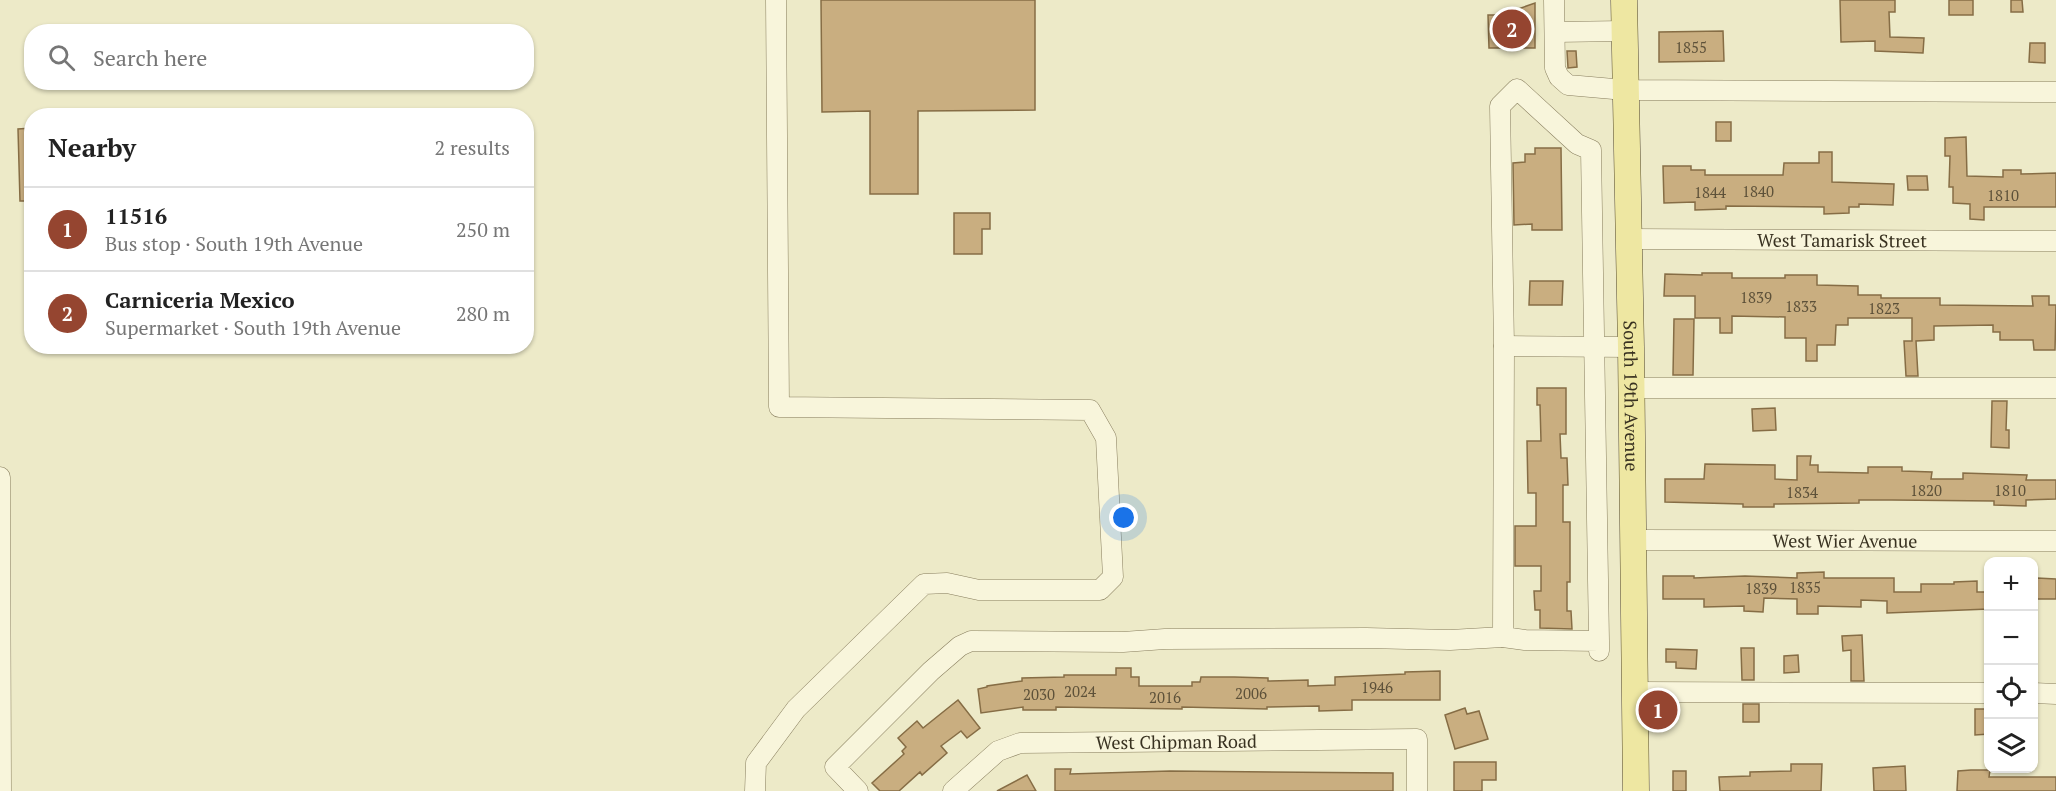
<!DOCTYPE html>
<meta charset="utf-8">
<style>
body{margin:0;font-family:"PT Serif",serif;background:#f2f2f2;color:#222}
.controls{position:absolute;right:18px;bottom:18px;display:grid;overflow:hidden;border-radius:12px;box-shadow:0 2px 4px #0004}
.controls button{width:54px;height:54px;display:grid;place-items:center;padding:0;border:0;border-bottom:2px solid #e0e0e0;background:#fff;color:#222;font:30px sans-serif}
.you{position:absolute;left:1124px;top:518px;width:21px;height:21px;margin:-15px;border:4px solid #fff;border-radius:50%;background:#1a73e8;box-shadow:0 0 0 9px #1a73e833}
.badge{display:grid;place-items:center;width:39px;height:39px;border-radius:50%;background:#954530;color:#fff;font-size:20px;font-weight:700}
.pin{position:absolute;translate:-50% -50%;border:3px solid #fff;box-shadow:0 2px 6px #0006}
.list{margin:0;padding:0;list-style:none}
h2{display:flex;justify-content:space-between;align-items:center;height:78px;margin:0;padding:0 24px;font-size:26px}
h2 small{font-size:20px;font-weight:400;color:#767676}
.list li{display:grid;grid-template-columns:39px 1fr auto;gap:18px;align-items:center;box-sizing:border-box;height:84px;padding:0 24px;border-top:2px solid #e0e0e0}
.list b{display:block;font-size:22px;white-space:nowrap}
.list p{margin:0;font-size:20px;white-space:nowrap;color:#767676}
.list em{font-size:20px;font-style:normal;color:#767676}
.icon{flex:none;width:33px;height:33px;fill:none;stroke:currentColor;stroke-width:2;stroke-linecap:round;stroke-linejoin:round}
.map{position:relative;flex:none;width:2056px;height:791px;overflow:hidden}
.search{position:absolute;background:#fff;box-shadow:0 2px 4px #0004;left:24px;top:24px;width:510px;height:66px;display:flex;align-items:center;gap:15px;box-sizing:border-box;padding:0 21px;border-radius:24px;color:#767676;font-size:22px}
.panel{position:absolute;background:#fff;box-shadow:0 2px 4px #0004;left:24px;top:108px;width:510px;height:246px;border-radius:24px}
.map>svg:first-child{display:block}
.building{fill:#c9ae80;stroke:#866d45;stroke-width:1.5}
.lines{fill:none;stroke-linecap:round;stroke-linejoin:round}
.minor-casing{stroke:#887e5e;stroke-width:21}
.major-casing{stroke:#564b31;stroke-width:27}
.minor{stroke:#f8f5db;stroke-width:20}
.major{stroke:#eee7a2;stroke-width:26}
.labels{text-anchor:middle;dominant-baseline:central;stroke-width:5;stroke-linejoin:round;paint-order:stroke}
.number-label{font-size:15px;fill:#5d5139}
.street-label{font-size:18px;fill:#393221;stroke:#f4f2d7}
</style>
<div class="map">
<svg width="2056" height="791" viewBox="0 0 2056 791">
<rect width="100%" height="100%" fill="#edeac8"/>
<g class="building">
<polygon points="821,0 1035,0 1035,110 918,111 918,194 870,194 870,111 822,112"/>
<polygon points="1840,0 1895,0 1895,12 1889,12 1890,37 1924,38 1923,53 1875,51 1875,41 1841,42"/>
<rect x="1949" y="0" width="24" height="15"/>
<polygon points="2011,0 2022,0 2023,12 2011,12"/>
<polygon points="1535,3 1535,48 1489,48 1488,15 1501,15"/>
<polygon points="1723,31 1724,61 1659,62 1659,32"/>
<polygon points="2030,43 2045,43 2045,63 2029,62"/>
<polygon points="1567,51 1576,51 1577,67 1568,68"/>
<rect x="1716" y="122" width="15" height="19"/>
<polygon points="32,128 32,201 20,201 18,129"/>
<polygon points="1966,137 1967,176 2003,177 2003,170 2021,170 2021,174 2056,173 2056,207 1984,207 1984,220 1970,219 1970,204 1953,203 1953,187 1949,187 1950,156 1945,156 1945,138"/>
<polygon points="1535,148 1561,148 1562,230 1532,230 1532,224 1514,225 1513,163 1525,162 1525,154 1535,154"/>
<polygon points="1819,152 1832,152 1832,182 1894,184 1893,205 1859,204 1859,207 1849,207 1849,213 1824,214 1824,207 1726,206 1726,209 1695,210 1695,202 1664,203 1663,166 1691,166 1691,170 1705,170 1705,175 1783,175 1784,163 1819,163"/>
<polygon points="1907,176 1927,176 1928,190 1908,190"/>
<polygon points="954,213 990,213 990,229 982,229 982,254 954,254"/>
<polygon points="1702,273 1732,273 1732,278 1785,278 1785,275 1817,275 1817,285 1858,286 1858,295 1881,295 1881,298 1940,298 1940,305 2033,306 2032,296 2049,296 2049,305 2056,305 2055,350 2034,350 2033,340 2000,340 2000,332 1993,332 1993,325 1934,326 1934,340 1916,341 1918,376 1906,376 1904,341 1912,341 1912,318 1848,318 1848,325 1836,325 1835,345 1817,345 1817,361 1806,361 1806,338 1785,338 1785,317 1732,316 1732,333 1720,333 1720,318 1695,318 1695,296 1664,296 1665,274 1702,275"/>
<polygon points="1530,281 1563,281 1562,305 1529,305"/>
<polygon points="1674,319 1694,319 1693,375 1673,375"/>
<polygon points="1537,388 1566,388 1566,434 1560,434 1561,458 1567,458 1568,485 1563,485 1563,522 1570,522 1570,582 1567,582 1567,611 1571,611 1572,629 1540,628 1540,610 1535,610 1534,591 1541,591 1541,566 1515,566 1515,526 1536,526 1536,493 1528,493 1527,441 1541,441 1540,405 1537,405"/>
<polygon points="1992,401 2007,401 2006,430 2009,430 2009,448 1991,447"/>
<polygon points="1775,408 1776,430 1753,431 1752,409"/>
<polygon points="1797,456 1811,456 1810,465 1818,465 1818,472 1868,473 1868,467 1902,467 1902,471 1932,472 1931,479 1963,479 1963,473 2027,475 2026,480 2056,480 2056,499 2026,500 2026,506 1994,505 1994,501 1892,500 1859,500 1859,503 1774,504 1774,507 1743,507 1743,504 1665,502 1665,479 1704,479 1705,464 1775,465 1775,479 1797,480"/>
<polygon points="1824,572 1824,578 1894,578 1894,592 1921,592 1921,584 1954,584 1954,582 1977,581 1977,592 1989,592 1989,609 1887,613 1887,601 1861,600 1861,607 1818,606 1818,614 1797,614 1797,599 1764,598 1763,612 1744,611 1744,606 1704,607 1704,599 1663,599 1663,576 1694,576 1694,578 1745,576 1797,578 1797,573"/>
<polygon points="2037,578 2056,579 2056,599 2037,599"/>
<polygon points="1862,635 1864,681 1851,681 1851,650 1843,651 1842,636"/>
<polygon points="1741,648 1754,648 1754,680 1742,680"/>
<polygon points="1666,649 1697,650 1696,669 1676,668 1676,662 1666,662"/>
<polygon points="1798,655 1799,672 1784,673 1784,656"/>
<polygon points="1116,668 1131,668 1131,677 1139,677 1139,686 1192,686 1192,682 1200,682 1201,677 1234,677 1268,678 1268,681 1308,680 1308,686 1335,685 1335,677 1405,674 1405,672 1440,671 1440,700 1352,700 1352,710 1319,711 1319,706 1267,707 1267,709 1182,707 1182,709 1056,707 1056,710 1023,710 1023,707 981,713 978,689 987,687 987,686 1022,681 1022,678 1064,677 1064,675 1116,675"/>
<polygon points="958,700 980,728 967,738 961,731 941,746 947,753 922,775 920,772 899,791 880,791 872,783 904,754 902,751 906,747 898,738 917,721 923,728"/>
<rect x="1743" y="704" width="16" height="18"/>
<polygon points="1465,708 1467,714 1479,711 1488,739 1455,749 1445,715"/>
<polygon points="1975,709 1989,709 1989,734 1975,735"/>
<polygon points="1454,762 1496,762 1496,780 1482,780 1482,791 1454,791"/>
<polygon points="1791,764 1822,764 1821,791 1720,791 1719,777 1750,776 1750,772 1791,771"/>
<polygon points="1905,766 1906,791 1874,791 1873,768"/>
<polygon points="1055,769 1071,769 1070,774 1170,771 1393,773 1393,791 1055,791"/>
<polygon points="1971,770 1990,770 1989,777 2056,777 2056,791 1957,791 1958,771"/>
<rect x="1673" y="771" width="13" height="20"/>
<polygon points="1027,775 1036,791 997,791"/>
</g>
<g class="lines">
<defs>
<g id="minor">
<polyline points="1554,0 1555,68 1559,77 1568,85 1625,90 2056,92"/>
<polyline points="1555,32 1624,31"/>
<path id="s1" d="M1629 239 2056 241"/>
<polyline points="1504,346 1631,347"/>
<polyline points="1631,388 2056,388"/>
<polyline points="0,477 1,791"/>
<path id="s2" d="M1633 540 2056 541"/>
<polyline points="1599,641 1525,640 1503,637 1504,346 1500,106 1517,89 1577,144 1591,150 1599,641 1599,651"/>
<polyline points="1634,692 1988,693"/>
<polyline points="2034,693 2056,694"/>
<polyline points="755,791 756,763 796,709 924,584 947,583 979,590 1100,590 1113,577 1106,438 1090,410 779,407 776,0"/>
<polyline points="858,791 835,767 931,671 960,646 971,641 1123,642 1165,639 1366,638 1450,640 1503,637"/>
<path id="s3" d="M953 791 998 751 1020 743 1417 739V791"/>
</g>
<g id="major">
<path id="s4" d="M1624 0 1631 347 1636 791"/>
</g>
</defs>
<use href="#minor" class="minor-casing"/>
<use href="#major" class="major-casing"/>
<use href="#minor" class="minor"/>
<use href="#major" class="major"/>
</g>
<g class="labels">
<g class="number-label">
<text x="1691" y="47">1855</text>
<text x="1758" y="191">1840</text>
<text x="1710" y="192">1844</text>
<text x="2003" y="195">1810</text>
<text x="1756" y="297">1839</text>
<text x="1801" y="306">1833</text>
<text x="1884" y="308">1823</text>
<text x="1926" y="490">1820</text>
<text x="2010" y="490">1810</text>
<text x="1802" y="492">1834</text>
<text x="1805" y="587">1835</text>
<text x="1761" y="588">1839</text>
<text x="1377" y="687">1946</text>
<text x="1080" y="691">2024</text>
<text x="1251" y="693">2006</text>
<text x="1039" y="694">2030</text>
<text x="1165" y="697">2016</text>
</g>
<g class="street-label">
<text stroke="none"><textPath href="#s1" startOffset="213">West Tamarisk Street</textPath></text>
<text stroke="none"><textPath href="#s4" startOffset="396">South 19th Avenue</textPath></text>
<text stroke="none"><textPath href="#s2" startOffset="212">West Wier Avenue</textPath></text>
<text stroke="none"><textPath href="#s3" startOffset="240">West Chipman Road</textPath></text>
</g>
</g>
</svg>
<div class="controls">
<button>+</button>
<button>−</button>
<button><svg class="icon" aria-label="locate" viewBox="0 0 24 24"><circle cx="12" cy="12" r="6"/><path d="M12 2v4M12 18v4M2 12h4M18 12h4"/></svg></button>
<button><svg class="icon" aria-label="layers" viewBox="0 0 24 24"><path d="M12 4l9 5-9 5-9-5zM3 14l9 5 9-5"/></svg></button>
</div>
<div class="you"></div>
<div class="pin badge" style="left:1658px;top:710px">1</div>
<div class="pin badge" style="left:1512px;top:29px">2</div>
<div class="search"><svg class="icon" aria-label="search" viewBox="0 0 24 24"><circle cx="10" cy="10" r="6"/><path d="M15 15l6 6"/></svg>Search here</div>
<section class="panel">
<h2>Nearby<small>2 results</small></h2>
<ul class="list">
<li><span class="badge">1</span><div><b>11516</b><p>Bus stop · South 19th Avenue</p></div><em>250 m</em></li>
<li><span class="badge">2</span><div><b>Carniceria Mexico</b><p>Supermarket · South 19th Avenue</p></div><em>280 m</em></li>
</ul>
</section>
</div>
